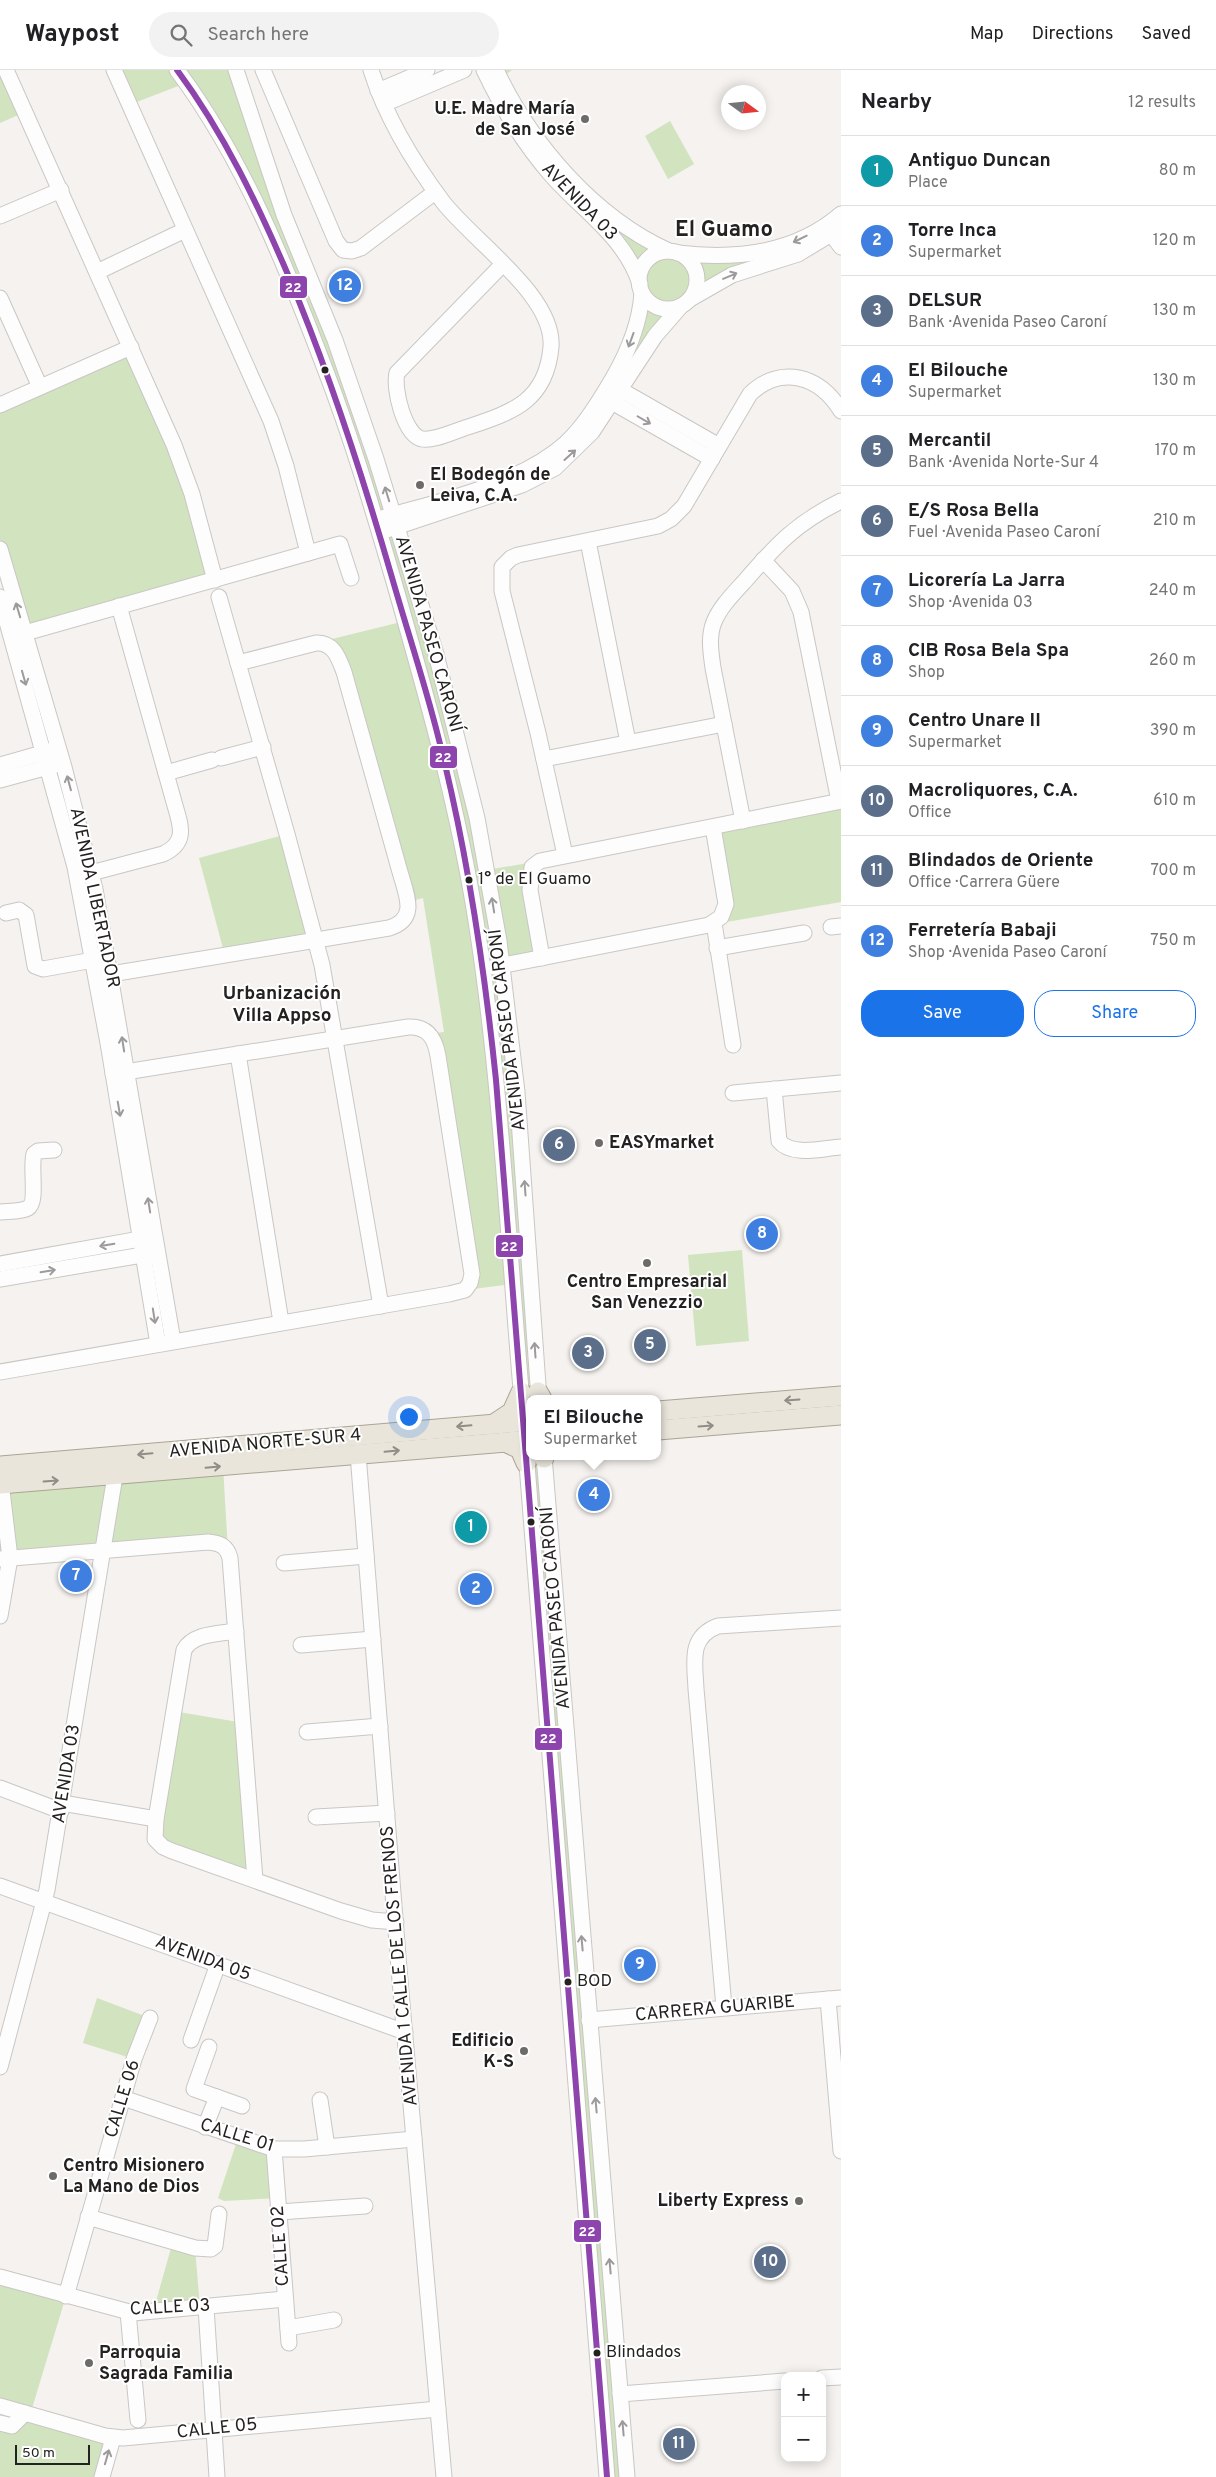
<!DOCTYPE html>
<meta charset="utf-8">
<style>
body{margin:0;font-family:Overpass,sans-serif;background:#f2f2f2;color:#202124}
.controls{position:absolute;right:15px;bottom:15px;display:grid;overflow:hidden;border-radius:10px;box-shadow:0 2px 12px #0003}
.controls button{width:45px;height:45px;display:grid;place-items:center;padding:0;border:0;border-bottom:1px solid #e0e0e0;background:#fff;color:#202124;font:25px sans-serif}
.compass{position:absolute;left:721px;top:15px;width:45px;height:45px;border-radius:50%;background:#fff;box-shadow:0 2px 12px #0003;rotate:105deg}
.scale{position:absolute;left:15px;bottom:12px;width:75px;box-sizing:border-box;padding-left:5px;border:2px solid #242220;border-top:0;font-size:14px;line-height:18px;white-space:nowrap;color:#242220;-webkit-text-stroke:4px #fff;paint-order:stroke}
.you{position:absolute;left:408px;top:1346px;width:18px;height:18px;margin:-12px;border:4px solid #fff;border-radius:50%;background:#1a73e8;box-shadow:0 0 0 8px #1a73e833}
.badge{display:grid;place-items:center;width:32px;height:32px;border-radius:50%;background:#1a73e8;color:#fff;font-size:16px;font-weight:700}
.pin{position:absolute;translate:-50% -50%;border:2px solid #fff;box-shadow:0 1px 5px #0006}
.popup{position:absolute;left:526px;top:1325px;width:135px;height:65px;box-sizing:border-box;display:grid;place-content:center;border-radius:10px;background:#fff;filter:drop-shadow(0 1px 4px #0005);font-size:16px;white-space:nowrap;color:#757577}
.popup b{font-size:19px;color:#202124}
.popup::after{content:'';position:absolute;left:50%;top:100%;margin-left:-10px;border:10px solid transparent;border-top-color:#fff}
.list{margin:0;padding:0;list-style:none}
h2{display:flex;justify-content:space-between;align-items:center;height:65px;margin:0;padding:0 20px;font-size:21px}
h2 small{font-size:16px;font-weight:400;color:#757577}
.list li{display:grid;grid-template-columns:32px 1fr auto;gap:15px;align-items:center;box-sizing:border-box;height:70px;padding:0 20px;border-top:1px solid #e0e0e0}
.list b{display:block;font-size:19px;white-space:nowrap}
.list p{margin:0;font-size:16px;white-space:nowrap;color:#757577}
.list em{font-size:16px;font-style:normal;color:#757577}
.actions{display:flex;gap:10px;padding:15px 20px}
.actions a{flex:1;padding:11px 0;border:1px solid #1a73e8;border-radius:20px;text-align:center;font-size:18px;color:#1a73e8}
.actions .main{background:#1a73e8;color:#fff}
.icon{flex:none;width:28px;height:28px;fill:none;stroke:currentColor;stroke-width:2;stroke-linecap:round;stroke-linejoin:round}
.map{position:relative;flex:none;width:841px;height:2407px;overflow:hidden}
header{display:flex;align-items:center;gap:30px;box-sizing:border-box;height:70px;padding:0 25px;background:#fff;border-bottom:1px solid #e0e0e0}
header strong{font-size:24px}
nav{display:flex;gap:28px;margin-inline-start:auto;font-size:18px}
.search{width:350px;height:45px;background:#f2f2f2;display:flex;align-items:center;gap:12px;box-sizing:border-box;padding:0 18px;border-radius:28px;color:#757577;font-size:19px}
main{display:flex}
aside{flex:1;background:#fff}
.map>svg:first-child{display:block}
.green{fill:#d1e3bf}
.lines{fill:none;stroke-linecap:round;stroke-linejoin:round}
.minor-casing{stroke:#c9c7c4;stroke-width:17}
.major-casing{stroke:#aca493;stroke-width:21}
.minor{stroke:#fefdfd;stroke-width:15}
.major{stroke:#e9e5db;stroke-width:19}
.bus-1-casing{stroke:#fff;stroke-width:10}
.bus-1{stroke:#8e44ad;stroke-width:6}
.oneway{stroke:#9c9a9a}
.oneway2{stroke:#908d87}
.poi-dot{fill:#6d6b68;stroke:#fff;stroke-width:2}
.bus-dot{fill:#242220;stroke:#fff;stroke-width:2}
.labels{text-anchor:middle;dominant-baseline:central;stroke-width:4;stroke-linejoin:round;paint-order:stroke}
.bus-label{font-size:17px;fill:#242220;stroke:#fff;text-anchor:start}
.poi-label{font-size:18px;font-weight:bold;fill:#242220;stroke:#fff;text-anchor:start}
.street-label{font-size:18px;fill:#242220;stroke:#fff}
.neighbourhood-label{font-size:19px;font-weight:bold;fill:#242220;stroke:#fff}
.district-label{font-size:22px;font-weight:bold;fill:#242220;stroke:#fff}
.line-badge{stroke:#fff;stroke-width:2}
.badge-label{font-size:14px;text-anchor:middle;font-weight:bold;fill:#fff}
</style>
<header>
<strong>Waypost</strong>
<div class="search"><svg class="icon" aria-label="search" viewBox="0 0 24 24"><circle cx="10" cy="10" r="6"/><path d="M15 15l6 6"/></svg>Search here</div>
<nav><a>Map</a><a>Directions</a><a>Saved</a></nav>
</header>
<main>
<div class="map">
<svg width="841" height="2407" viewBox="0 0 841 2407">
<rect width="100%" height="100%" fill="#f5f2ef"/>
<g class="green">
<polygon points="0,0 25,42 0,53"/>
<path d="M114 0H236L284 145 348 304 393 444C452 426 520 415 566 372 581 359 591 342 601 326L612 332 619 320 610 314C622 291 647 248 642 221 632 171 583 142 552 106 524 74 502 38 484 0H512L500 9C533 70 601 157 668 181 678 184 690 185 701 186 747 189 785 178 825 156L831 164 841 158V177L831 165C800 186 767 191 733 205 679 226 649 272 620 319L719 376 712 389 612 332C592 364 571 389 538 408L397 457 450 635 487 800 540 791 532 797 530 820 542 888 503 896 517 1022 539 1329H530V1351H524L525 1370H530V1386H544L627 2407H607L525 1370 223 1396 228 1482 220 1474 208 1472 0 1489V1414H2L0 1396 524 1351 512 1214 465 1220 470 1213 472 1204 438 986 430 964 444 962 423 828 408 832 344 602C339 590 335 575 320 572L405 551 380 462 397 456 393 445 376 449 350 365 284 196 235 90 186 13 129 35Z"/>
<polygon points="670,51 694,94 668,109 645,66"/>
<polygon points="131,277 215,510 25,563 0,479 0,335"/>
<polygon points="841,731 841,832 709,855 721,847 713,757"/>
<polygon points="287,764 316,871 225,886 199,788"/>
<polygon points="742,1180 749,1271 696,1276 688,1185"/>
<polygon points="173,1641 244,1653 255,1810 163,1777 156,1749"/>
<polygon points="97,1928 150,1948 134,1989 83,1973"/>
<polygon points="238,2068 267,2078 278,2128 224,2131 218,2128"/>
<polygon points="173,2171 195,2178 200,2237 153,2242"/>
<polygon points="0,2207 66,2226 30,2345 105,2366 102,2407 0,2407"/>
</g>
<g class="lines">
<defs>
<g id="minor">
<polyline points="6,0 174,375 192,424 215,510"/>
<polyline points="114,0 271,351 286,396 308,483"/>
<path d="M177 0C244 90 286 196 325 299 352 369 373 440 394 512 426 624 458 736 476 851 501 1010 508 1172 522 1331"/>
<polyline points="236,0 284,145 335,270 376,389 436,584 477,748 499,871 517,1022 539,1329"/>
<polyline points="263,0 336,171 343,180 352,181 361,178 435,122"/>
<path d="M371 0C386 48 413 92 443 132 473 171 555 226 551 277 546 334 509 343 462 359 450 363 433 371 422 369 404 365 393 318 397 303L503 194"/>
<path d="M484 0C502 38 524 74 552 106 583 141 625 167 640 214"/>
<path d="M496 0C531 74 594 147 669 181"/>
<polyline points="378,21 427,0"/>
<polyline points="384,34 464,0"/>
<polyline points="0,146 61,120"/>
<polyline points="826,157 841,177"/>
<circle cx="668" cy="210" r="29"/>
<path d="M678 183C736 190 795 184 841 144"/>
<polyline points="97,202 185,160"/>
<polyline points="0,228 40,317"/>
<polyline points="690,229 732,205 798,184 841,158"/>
<polyline points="612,315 719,376"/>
<polyline points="605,328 712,389"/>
<polyline points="0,335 131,277"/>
<path d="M385 447C444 430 520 414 566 373 585 355 600 330 613 308 628 282 640 253 642 223"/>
<polyline points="387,460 522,415 555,398 592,362 655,266 681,236"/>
<polyline points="588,471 628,672"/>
<polyline points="0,479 64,697 95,819 173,1271"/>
<polyline points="763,490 792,521 801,542 839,731"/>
<polyline points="0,527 75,797 108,973 158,1274"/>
<polyline points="219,527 287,764 322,895 381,1236"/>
<polyline points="25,563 340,474 351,508"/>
<polyline points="221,688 263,677"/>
<polyline points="544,689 724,654"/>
<polyline points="0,695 53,680"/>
<polyline points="166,703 212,690"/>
<polyline points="0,710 59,694"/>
<path d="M743 751 713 598C711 583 708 567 714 552 720 537 733 524 744 512 776 475 796 453 841 431"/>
<path d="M565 785 538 663 502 521V497L511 488 518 485 658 456 671 449 684 436 750 324C781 294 820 306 841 341"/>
<path d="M91 803 163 784C189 772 180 754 174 732L119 536"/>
<polyline points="6,843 19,840 26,845 35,896 43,899 93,890"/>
<polyline points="714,853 733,975"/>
<polyline points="831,857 841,856"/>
<polyline points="717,878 804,863"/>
<polyline points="542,888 530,820 532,797 540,791 841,731"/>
<polyline points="494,897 709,855 721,847 726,834 713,757"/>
<path d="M111 904 389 858C419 849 406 824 400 802L344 602C339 589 334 572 316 573L238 593"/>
<polyline points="238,984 281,1252"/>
<path d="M774 1019 779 1071C792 1087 823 1078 841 1077"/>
<polyline points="733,1023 841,1013"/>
<path d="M0 1142C8 1141 21 1142 28 1138 38 1132 30 1097 34 1084L38 1081 54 1080"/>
<polyline points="0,1194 151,1167"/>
<polyline points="0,1209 154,1183"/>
<path d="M0 1302 449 1224 465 1220 470 1213 472 1204 438 986C435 968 428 956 408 957L113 1004"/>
<polyline points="526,1382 607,2407"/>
<polyline points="358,1384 400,1911 444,2407"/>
<polyline points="544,1386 627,2407"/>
<path d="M0 1489 208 1472C220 1473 227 1476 230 1488L255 1810"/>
<polyline points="284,1493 366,1486"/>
<polyline points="0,1546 10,1488 0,1404"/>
<path d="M236 1561C219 1564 193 1563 184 1580L156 1749 155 1769 163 1777 172 1781 341 1841 372 1850 396 1852"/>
<polyline points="301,1575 373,1569"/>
<polyline points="307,1662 380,1656"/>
<polyline points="0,1718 61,1741"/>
<polyline points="62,1733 156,1749"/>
<polyline points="316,1747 387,1743"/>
<polyline points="0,1816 405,1962"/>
<polyline points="828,1929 841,2081"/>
<path d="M724 1937 696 1619C695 1593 688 1567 718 1556L841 1548"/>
<polyline points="589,1950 841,1928"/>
<polyline points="191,1970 218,1894"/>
<polyline points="209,1977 194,2019 242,2036"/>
<polyline points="0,1997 47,1820 115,1406"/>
<polyline points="123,2028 274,2079 304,2079 414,2069"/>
<polyline points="320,2030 327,2077"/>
<polyline points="205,2057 217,2027"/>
<polyline points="274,2079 289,2273"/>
<polyline points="279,2142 365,2136"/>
<polyline points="88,2147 195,2178 211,2179 215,2176 219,2144"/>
<polyline points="0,2207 133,2243 285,2229"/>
<polyline points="66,2226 134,1989 150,1948"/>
<polyline points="206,2237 217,2407"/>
<polyline points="128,2242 138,2350"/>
<polyline points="288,2258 334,2250"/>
<polyline points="822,2308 841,2307"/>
<polyline points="620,2324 785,2311"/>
<polyline points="0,2336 105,2366 123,2368 438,2339"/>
<polyline points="0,2353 12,2356 25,2343"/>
<polyline points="102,2407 113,2368"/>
</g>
<g id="major">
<polyline points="538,1322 542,1329"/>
<polyline points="658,1341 841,1326"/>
<polyline points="494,1354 512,1342 521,1322"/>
<polyline points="658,1360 841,1345"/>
<polyline points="505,1372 520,1379 526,1393"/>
<polyline points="544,1388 544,1386"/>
<polyline points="0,1396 530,1351"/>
<polyline points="0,1414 530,1370"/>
</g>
</defs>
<use href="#minor" class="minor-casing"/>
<use href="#major" class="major-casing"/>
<use href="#minor" class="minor"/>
<use href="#major" class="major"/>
<defs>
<path id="bus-1" d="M177 0C224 63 258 135 289 207 331 307 363 407 393 511 408 563 425 614 438 666 467 779 484 894 496 1010L607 2407"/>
</defs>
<use href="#bus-1" class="bus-1-casing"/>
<use href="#bus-1" class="bus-1"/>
</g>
<defs><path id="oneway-shaft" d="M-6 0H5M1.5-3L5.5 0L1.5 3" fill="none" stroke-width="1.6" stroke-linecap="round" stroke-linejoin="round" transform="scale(1.25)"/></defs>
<g class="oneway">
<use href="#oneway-shaft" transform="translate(800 169) rotate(154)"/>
<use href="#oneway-shaft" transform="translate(730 206) rotate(-23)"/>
<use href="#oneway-shaft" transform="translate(631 270) rotate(110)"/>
<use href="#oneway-shaft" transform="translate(644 350) rotate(30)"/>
<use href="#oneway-shaft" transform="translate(570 385) rotate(-42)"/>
<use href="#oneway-shaft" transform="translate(387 424) rotate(-107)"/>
<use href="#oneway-shaft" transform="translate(18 540) rotate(-107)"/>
<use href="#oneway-shaft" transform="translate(24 608) rotate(74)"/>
<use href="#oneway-shaft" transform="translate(69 713) rotate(-105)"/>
<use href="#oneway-shaft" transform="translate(493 835) rotate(-99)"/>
<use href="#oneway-shaft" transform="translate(123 974) rotate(-99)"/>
<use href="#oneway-shaft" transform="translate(119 1039) rotate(80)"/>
<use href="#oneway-shaft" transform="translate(525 1118) rotate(-94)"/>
<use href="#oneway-shaft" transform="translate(149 1135) rotate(-99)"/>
<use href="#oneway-shaft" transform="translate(107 1175) rotate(170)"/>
<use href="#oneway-shaft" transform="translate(48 1201) rotate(-9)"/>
<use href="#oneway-shaft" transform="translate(154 1246) rotate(81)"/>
<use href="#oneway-shaft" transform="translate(535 1280) rotate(-94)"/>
<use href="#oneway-shaft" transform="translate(582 1873) rotate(-95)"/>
<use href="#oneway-shaft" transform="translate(596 2035) rotate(-95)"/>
<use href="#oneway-shaft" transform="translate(610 2196) rotate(-95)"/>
<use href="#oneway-shaft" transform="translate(623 2358) rotate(-95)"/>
<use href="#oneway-shaft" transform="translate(107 2387) rotate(-74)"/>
</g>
<g class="oneway2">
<use href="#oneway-shaft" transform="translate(792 1330) rotate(176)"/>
<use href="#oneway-shaft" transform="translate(464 1356) rotate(175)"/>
<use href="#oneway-shaft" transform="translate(706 1356) rotate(-4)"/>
<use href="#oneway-shaft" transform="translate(392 1381) rotate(-5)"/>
<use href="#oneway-shaft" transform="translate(145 1384) rotate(175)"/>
<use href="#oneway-shaft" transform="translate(213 1397) rotate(-5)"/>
<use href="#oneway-shaft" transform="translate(51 1411) rotate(-4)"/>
</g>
<g class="poi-dot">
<circle cx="585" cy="49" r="5"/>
<circle cx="420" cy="415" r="5"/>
<circle cx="599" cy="1073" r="5"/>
<circle cx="647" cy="1193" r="5"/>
<circle cx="524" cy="1981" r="5"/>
<circle cx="53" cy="2106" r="5"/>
<circle cx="799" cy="2131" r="5"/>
<circle cx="89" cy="2293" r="5"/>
</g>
<g class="bus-dot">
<circle cx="325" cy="300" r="4.5"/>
<circle cx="469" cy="810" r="4.5"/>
<circle cx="531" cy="1452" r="4.5"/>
<circle cx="568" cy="1912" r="4.5"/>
<circle cx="597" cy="2283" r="4.5"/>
</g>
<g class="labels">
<g class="bus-label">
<text x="478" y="810">1° de El Guamo</text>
<text x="577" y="1912">BOD</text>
<text x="606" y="2283">Blindados</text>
</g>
<g class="poi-label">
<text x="575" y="39" text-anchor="end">U.E. Madre María<tspan x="575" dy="21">de San José</tspan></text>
<text x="430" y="405">El Bodegón de<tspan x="430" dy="21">Leiva, C.A.</tspan></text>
<text x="609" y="1073">EASYmarket</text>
<text x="647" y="1212" text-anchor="middle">Centro Empresarial<tspan x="647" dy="21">San Venezzio</tspan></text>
<text x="514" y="1971" text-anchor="end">Edificio<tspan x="514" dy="21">K-S</tspan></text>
<text x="63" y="2096">Centro Misionero<tspan x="63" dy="21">La Mano de Dios</tspan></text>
<text x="789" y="2131" text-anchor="end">Liberty Express</text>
<text x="99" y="2283">Parroquia<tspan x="99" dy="21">Sagrada Familia</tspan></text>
</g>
<g class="street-label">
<text transform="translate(579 132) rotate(46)">AVENIDA 03</text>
<text transform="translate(428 564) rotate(74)">AVENIDA PASEO CARONÍ</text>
<text transform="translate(94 828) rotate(78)">AVENIDA LIBERTADOR</text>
<text transform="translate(508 960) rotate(-97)">AVENIDA PASEO CARONÍ</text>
<text transform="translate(265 1374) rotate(-5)">AVENIDA NORTE-SUR 4</text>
<text transform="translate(556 1538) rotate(-95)">AVENIDA PASEO CARONÍ</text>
<text transform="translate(67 1704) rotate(-81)">AVENIDA 03</text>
<text transform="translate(203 1889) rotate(20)">AVENIDA 05</text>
<text transform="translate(400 1896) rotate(-95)">AVENIDA 1 CALLE DE LOS FRENOS</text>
<text transform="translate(715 1939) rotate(-5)">CARRERA GUARIBE</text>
<text transform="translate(123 2029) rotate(-73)">CALLE 06</text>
<text transform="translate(237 2066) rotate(17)">CALLE 01</text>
<text transform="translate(281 2176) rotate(-94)">CALLE 02</text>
<text transform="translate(170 2238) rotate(-3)">CALLE 03</text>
<text transform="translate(217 2359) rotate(-6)">CALLE 05</text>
</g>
<g class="neighbourhood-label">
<text x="282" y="924">Urbanización<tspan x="282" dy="22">Villa Appso</tspan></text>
</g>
<g class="district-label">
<text x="724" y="160">El Guamo</text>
</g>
</g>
<g class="line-badge">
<rect x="279" y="205" width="29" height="24" rx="5" fill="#8e44ad"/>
<rect x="429" y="675" width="29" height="24" rx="5" fill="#8e44ad"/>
<rect x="495" y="1164" width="29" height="24" rx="5" fill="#8e44ad"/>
<rect x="534" y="1657" width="29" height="24" rx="5" fill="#8e44ad"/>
<rect x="573" y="2149" width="29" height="24" rx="5" fill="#8e44ad"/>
</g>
<g class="badge-label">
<text x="293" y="222">22</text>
<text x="443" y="692">22</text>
<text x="509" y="1181">22</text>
<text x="548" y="1673">22</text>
<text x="587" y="2166">22</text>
</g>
</svg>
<div class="controls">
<button>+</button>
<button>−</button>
</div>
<svg class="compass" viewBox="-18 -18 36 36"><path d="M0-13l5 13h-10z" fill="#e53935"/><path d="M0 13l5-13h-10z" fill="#757577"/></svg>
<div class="scale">50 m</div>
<div class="you"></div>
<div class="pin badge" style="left:471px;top:1457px;background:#0f9aa8">1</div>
<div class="pin badge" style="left:476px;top:1519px;background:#3f7fe0">2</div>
<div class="pin badge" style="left:588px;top:1283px;background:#5c6f8a">3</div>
<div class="pin badge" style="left:594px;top:1425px;background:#3f7fe0">4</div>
<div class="popup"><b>El Bilouche</b>Supermarket</div>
<div class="pin badge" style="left:650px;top:1275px;background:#5c6f8a">5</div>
<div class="pin badge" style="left:559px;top:1075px;background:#5c6f8a">6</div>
<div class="pin badge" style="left:76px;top:1506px;background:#3f7fe0">7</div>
<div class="pin badge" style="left:762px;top:1164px;background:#3f7fe0">8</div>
<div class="pin badge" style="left:640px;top:1895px;background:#3f7fe0">9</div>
<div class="pin badge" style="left:770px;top:2192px;background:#5c6f8a">10</div>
<div class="pin badge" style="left:679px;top:2374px;background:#5c6f8a">11</div>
<div class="pin badge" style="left:345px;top:216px;background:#3f7fe0">12</div>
</div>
<aside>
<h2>Nearby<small>12 results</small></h2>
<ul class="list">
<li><span class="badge" style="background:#0f9aa8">1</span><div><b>Antiguo Duncan</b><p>Place</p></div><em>80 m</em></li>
<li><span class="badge" style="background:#3f7fe0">2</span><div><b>Torre Inca</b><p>Supermarket</p></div><em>120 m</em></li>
<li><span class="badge" style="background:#5c6f8a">3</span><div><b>DELSUR</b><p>Bank · Avenida Paseo Caroní</p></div><em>130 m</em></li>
<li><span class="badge" style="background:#3f7fe0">4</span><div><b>El Bilouche</b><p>Supermarket</p></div><em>130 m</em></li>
<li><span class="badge" style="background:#5c6f8a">5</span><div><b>Mercantil</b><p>Bank · Avenida Norte-Sur 4</p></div><em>170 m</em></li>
<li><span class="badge" style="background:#5c6f8a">6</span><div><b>E/S Rosa Bella</b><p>Fuel · Avenida Paseo Caroní</p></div><em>210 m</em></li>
<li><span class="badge" style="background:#3f7fe0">7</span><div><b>Licorería La Jarra</b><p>Shop · Avenida 03</p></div><em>240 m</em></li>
<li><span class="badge" style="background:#3f7fe0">8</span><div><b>CIB Rosa Bela Spa</b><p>Shop</p></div><em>260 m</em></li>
<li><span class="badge" style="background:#3f7fe0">9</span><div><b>Centro Unare II</b><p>Supermarket</p></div><em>390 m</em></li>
<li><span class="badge" style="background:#5c6f8a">10</span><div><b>Macroliquores, C.A.</b><p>Office</p></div><em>610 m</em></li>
<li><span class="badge" style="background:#5c6f8a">11</span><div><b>Blindados de Oriente</b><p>Office · Carrera Güere</p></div><em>700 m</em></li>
<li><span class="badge" style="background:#3f7fe0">12</span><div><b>Ferretería Babaji</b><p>Shop · Avenida Paseo Caroní</p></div><em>750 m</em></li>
</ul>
<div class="actions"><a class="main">Save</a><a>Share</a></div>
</aside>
</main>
